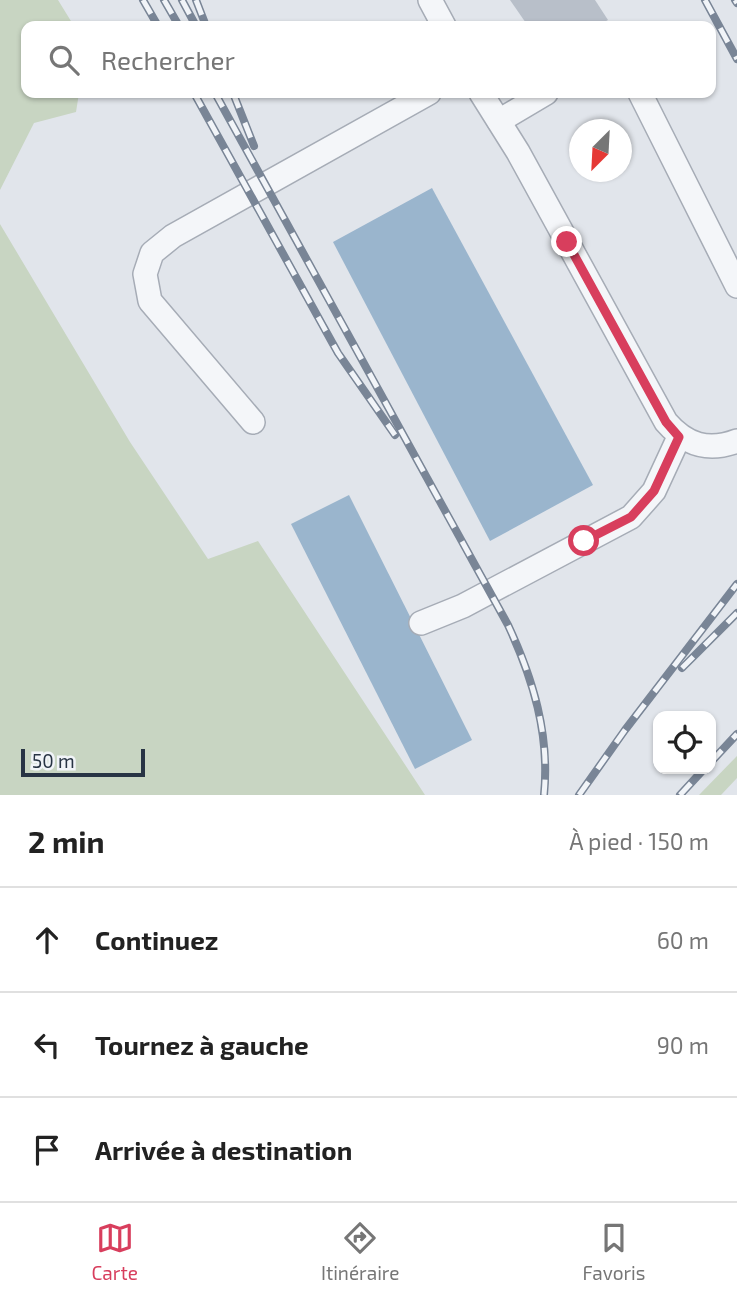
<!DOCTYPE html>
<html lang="fr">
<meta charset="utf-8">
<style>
body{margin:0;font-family:"Exo 2",sans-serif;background:#f2f2f2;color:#222}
.controls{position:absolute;right:21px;bottom:21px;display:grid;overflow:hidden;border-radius:14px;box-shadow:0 2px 5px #0004}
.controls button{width:63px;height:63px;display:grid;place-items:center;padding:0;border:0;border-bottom:2px solid #e0e0e0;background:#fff;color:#222;font:35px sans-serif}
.compass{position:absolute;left:569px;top:119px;width:63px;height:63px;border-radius:50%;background:#fff;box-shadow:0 2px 5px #0004;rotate:204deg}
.scale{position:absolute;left:21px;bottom:18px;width:124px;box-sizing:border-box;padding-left:7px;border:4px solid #283444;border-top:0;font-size:19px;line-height:24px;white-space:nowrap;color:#283444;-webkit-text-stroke:5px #f1f4f8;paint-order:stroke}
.stop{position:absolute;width:21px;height:21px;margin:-16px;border:5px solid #d83e5d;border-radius:50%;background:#fff}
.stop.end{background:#d83e5d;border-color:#fff;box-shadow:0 2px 7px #0008}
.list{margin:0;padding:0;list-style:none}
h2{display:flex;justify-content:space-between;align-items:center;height:91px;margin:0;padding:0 28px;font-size:30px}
h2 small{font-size:23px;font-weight:400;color:#767676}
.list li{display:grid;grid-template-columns:46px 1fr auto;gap:21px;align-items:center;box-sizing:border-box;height:105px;padding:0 28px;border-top:2px solid #e0e0e0}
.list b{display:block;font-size:26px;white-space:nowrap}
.list em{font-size:23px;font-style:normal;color:#767676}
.icon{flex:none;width:38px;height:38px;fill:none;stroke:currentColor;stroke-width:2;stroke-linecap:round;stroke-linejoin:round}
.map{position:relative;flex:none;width:737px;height:795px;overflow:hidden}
.search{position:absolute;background:#fff;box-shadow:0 2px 5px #0004;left:21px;right:21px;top:21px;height:77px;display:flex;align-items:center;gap:18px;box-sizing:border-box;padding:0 24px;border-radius:14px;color:#767676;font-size:26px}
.sheet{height:406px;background:#fff}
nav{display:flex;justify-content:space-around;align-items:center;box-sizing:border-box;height:98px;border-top:2px solid #e0e0e0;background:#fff;font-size:19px;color:#767676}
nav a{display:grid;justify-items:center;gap:4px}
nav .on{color:#d83e5d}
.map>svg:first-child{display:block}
.green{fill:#c8d5c2}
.water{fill:#9ab5cd}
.building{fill:#b8bfc9}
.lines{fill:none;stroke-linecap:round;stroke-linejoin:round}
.minor-casing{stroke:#a6acb6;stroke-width:26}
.minor{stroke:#f4f6f9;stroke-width:23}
.rail-casing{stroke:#798596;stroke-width:8}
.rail{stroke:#f1f4f8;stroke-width:5;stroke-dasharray:16;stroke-linecap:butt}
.route{stroke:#d83e5d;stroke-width:9}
</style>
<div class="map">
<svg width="737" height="795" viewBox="0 0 737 795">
<rect width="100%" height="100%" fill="#e1e5eb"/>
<g class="green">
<polygon points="0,0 58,0 74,26 26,26 26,93 79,93 76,112 34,123 0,190"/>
<polygon points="0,224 130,442 208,559 258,541 425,795 0,795"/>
<polygon points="737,756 737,778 721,795 699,795"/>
</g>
<g class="water">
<polygon points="432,188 593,485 490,541 333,242"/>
<polygon points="349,495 472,740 415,769 291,524"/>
</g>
<polygon class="building" points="510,0 595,0 608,20 597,26 528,26"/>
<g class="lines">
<defs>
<g id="minor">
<polyline points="430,0 444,26"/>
<path d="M481 93 518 152 666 422C686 445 708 452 737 441"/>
<polyline points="640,93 737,286"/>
<polyline points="499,121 546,93"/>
<polyline points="253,422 150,301 145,274 152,253 173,236 429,93"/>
<polyline points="421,623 463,606 631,517 654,491 679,437"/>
</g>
</defs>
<use href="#minor" class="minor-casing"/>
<use href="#minor" class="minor"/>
<defs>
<g id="rail">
<polyline points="143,0 158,26"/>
<polyline points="164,0 179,26"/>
<polyline points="182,0 196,26"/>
<polyline points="196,0 206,26"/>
<polyline points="705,0 737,59"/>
<polyline points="735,0 737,3"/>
<polyline points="194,93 338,353 395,435"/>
<path d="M215 93 508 625C533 679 550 734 544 795"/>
<polyline points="233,93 254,146"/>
<polyline points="682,668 737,613"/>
<polyline points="711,762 737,734"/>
<polyline points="579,795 625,730 737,584"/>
<polyline points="680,795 704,769"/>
</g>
</defs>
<use href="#rail" class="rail-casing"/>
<use href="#rail" class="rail"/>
</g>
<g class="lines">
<polyline class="route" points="567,242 666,422 679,437 654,491 631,517 584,541"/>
</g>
</svg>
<div class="controls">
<button><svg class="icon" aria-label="locate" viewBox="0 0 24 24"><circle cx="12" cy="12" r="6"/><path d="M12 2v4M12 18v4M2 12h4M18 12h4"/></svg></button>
</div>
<svg class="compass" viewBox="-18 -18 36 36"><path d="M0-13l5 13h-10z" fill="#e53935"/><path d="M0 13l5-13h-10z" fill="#767676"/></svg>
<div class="scale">50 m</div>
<div class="stop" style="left:584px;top:541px"></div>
<div class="stop end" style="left:567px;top:242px"></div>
<div class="search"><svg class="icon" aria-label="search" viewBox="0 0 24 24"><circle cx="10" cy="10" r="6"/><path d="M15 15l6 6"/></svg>Rechercher</div>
</div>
<section class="sheet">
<h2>2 min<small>À pied · 150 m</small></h2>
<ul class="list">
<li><svg class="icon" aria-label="ahead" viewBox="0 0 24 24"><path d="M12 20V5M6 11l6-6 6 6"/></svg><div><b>Continuez</b></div><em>60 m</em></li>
<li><svg class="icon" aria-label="left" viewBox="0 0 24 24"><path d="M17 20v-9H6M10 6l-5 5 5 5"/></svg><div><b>Tournez à gauche</b></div><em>90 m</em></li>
<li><svg class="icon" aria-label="arrive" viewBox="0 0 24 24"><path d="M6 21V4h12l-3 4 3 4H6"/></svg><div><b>Arrivée à destination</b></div></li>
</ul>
</section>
<nav>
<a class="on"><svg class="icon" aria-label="map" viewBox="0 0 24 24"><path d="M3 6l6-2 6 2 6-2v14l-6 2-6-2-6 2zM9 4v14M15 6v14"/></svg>Carte</a>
<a><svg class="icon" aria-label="directions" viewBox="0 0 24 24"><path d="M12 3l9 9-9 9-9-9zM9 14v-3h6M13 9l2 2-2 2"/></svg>Itinéraire</a>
<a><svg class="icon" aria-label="saved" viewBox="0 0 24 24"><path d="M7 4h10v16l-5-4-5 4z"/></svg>Favoris</a>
</nav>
